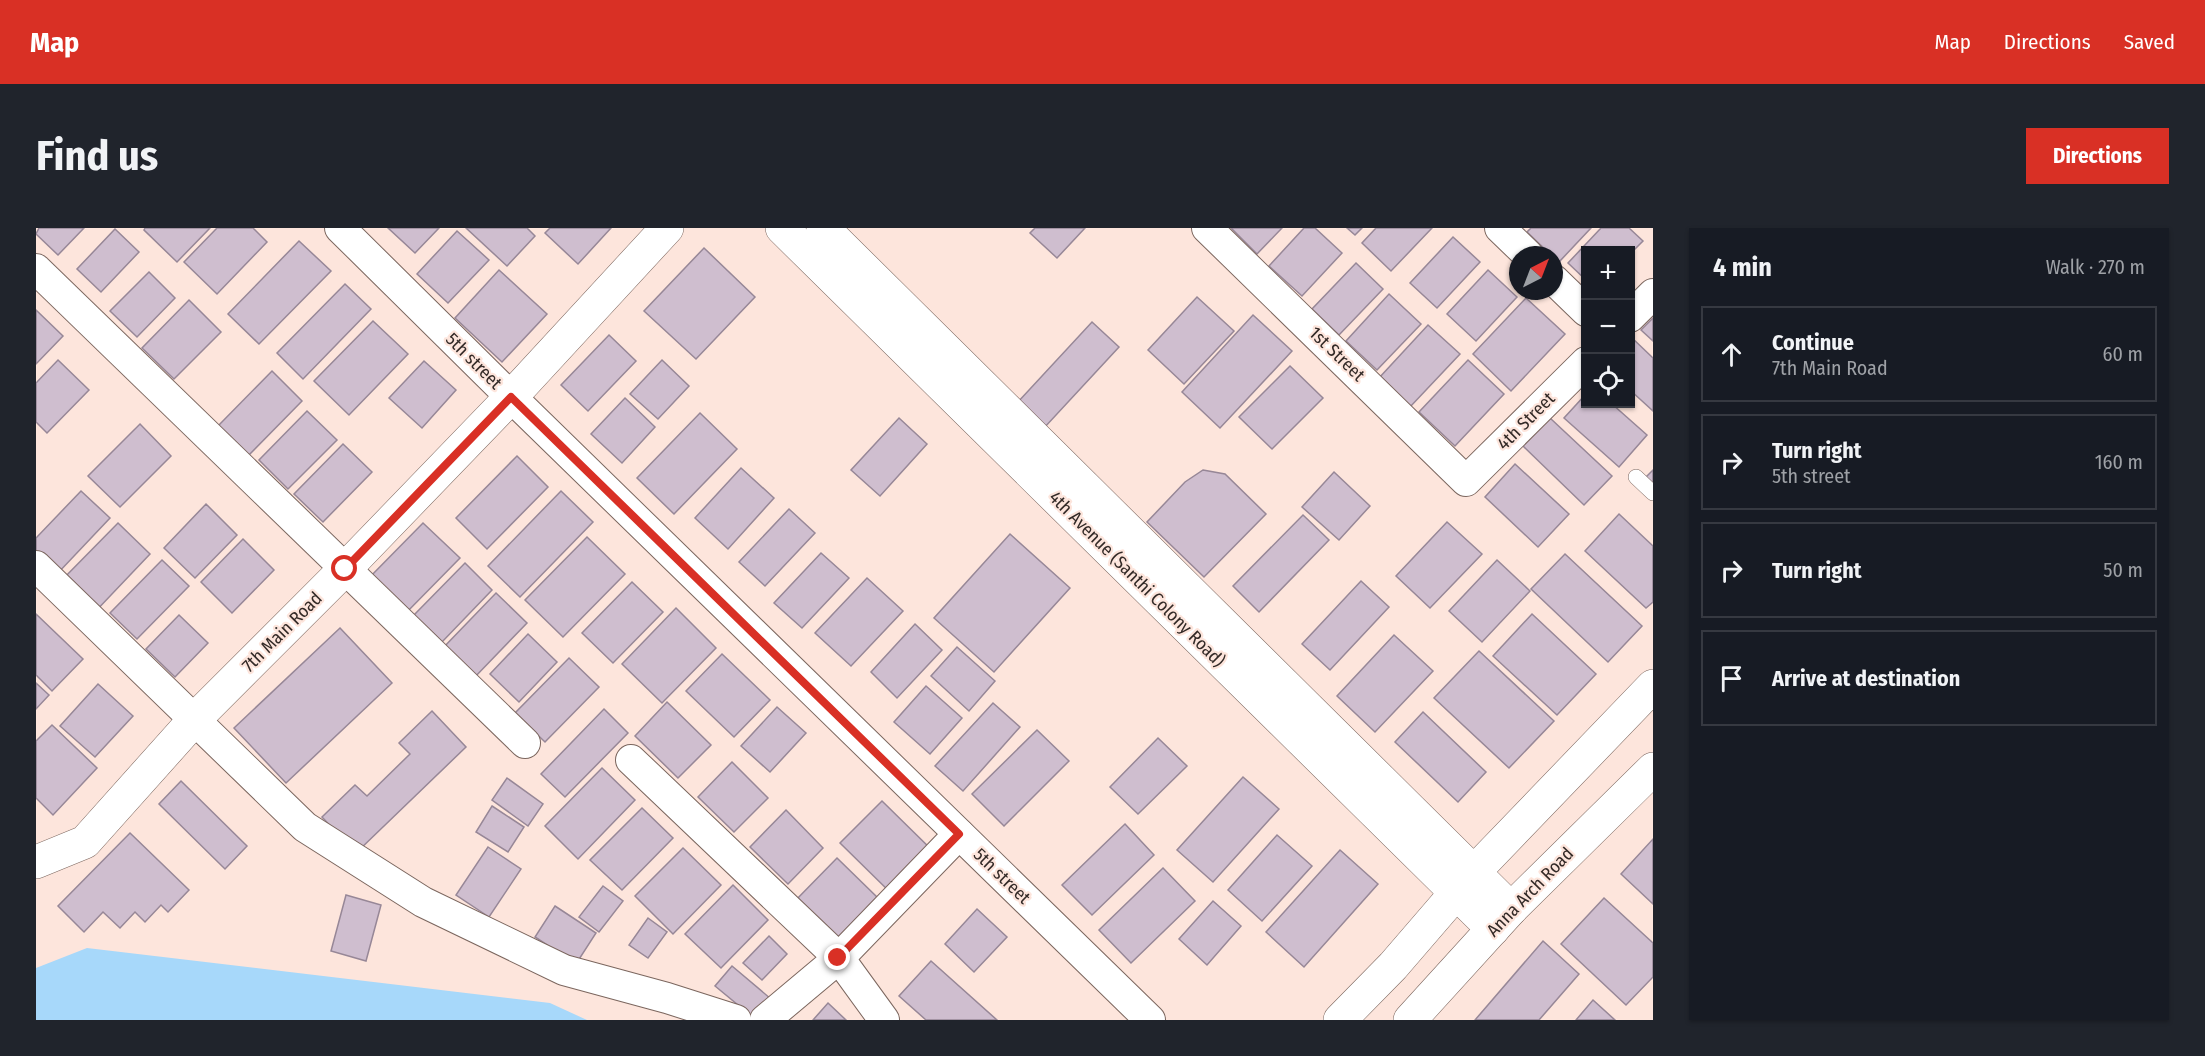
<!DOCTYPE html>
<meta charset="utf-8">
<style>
body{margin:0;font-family:"Fira Sans Condensed",sans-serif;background:#20242c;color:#f1f3f6}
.controls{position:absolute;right:18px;top:18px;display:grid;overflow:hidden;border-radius:0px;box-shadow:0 2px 4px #0004}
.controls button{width:54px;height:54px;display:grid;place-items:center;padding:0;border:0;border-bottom:2px solid #363941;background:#171b24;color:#f1f3f6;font:30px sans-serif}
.compass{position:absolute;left:1473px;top:18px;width:54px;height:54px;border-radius:50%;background:#171b24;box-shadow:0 2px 4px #0004;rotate:42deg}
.stop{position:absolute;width:18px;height:18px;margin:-14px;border:4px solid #d93025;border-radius:50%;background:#fff}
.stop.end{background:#d93025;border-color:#fff;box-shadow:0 2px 6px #0008}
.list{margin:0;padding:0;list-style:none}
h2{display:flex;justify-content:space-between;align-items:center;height:78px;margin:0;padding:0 24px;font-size:26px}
h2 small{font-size:20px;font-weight:400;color:#9ea1a6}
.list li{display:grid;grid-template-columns:39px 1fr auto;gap:18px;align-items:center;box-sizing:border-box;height:96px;margin:0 12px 12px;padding:0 12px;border:2px solid #363941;border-radius:0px}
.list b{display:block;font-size:22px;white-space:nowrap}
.list p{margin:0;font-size:20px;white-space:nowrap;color:#9ea1a6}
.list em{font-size:20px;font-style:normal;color:#9ea1a6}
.icon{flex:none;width:33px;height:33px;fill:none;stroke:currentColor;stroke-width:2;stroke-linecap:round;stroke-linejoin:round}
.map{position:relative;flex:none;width:1617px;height:792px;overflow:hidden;border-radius:0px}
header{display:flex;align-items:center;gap:36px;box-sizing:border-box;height:84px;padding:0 30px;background:#d93025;color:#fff}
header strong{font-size:28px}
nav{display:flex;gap:33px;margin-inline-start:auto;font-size:21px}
.intro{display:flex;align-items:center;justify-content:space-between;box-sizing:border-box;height:144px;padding:0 36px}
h1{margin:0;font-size:42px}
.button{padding:15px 27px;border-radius:0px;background:#d93025;color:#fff;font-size:21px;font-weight:700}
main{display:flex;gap:36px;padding:0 36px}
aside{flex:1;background:#171b24;border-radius:0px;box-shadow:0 2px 4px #0004}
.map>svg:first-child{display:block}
.water{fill:#a7d8fa}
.building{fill:#cfbecf;stroke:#978797;stroke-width:1.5}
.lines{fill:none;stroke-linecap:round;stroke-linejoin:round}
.service-casing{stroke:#7b665e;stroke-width:16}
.minor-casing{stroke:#7b665e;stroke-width:32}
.tertiary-casing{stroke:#7b665e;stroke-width:34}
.secondary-casing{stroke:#7b665e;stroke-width:34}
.service{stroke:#fff;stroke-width:15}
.minor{stroke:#fff;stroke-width:30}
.tertiary{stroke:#fff;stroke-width:33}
.secondary{stroke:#fff;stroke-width:33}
.route{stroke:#d93025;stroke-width:8}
.labels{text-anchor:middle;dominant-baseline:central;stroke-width:4.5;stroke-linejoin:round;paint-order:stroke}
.street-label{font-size:18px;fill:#332a27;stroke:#fde5dc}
</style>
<header>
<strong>Map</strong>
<nav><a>Map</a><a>Directions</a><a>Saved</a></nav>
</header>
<div class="intro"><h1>Find us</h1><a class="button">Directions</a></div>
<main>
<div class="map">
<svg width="1617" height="792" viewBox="0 0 1617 792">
<rect width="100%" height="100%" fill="#fde5dc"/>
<polygon class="water" points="51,720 514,775 551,792 0,792 0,740"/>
<g class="building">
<polygon points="3,0 48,0 22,27 0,6"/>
<polygon points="109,0 174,0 141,34 108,2"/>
<polygon points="181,0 217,0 231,14 181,66 148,34"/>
<polygon points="352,0 403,0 379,25"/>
<polygon points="430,0 491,0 499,8 471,38"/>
<polygon points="514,0 575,0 542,36 509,5"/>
<polygon points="999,0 1049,0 1021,30 994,5"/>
<polygon points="1195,0 1246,0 1221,26"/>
<polygon points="1268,0 1279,0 1306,25 1266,68 1233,38"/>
<polygon points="1311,0 1326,0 1319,7"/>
<polygon points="1340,0 1396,0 1355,43 1326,15"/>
<polygon points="1495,0 1555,0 1523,34 1518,27 1515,27 1491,4"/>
<polygon points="1565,0 1593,0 1607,13 1594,26 1594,22 1550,22 1550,52 1532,35"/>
<polygon points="79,1 103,24 65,64 41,41"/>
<polygon points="421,3 453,32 412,75 381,46"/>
<polygon points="1417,9 1444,34 1401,80 1374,55"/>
<polygon points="263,13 295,43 223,116 192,86"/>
<polygon points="668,20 719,69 660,131 608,83"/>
<polygon points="1320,35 1347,61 1303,107 1276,81"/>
<polygon points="463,42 511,86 466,134 419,90"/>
<polygon points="1452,42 1481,69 1440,113 1411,86"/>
<polygon points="113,44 139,70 101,109 74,83"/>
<polygon points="309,56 335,81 267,151 241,125"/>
<polygon points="1353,66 1385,96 1341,142 1310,113"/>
<polygon points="1161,69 1198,103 1148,156 1112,122"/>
<polygon points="1490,70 1529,106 1475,163 1437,126"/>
<polygon points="153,72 185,104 138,151 106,120"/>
<polygon points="0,82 27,108 0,136"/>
<polygon points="1217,87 1256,123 1184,200 1146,164"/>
<polygon points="1617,90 1617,113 1605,102"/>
<polygon points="337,93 372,126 313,187 278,153"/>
<polygon points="1056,94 1083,119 1008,200 981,175"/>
<polygon points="1392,97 1424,126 1374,179 1343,150"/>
<polygon points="573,107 600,133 552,183 525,157"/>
<polygon points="1594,108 1617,130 1617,183 1594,162"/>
<polygon points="22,132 53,162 11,205 0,194 0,155"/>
<polygon points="626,132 653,158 622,191 594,166"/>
<polygon points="1432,132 1468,166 1419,218 1383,184"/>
<polygon points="388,133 420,162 386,200 353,170"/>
<polygon points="1254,138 1287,170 1236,221 1203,189"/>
<polygon points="236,143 266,173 212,228 182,198"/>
<polygon points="1550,166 1550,176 1576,176 1611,207 1583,239 1528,190"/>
<polygon points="589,170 619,199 586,235 555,206"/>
<polygon points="271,183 301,212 252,261 223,232"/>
<polygon points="664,185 701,221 638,286 601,250"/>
<polygon points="863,190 891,216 844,268 815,242"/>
<polygon points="1514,190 1576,248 1548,277 1487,218"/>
<polygon points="104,196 135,228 84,279 52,248"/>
<polygon points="307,216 336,244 287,294 258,266"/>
<polygon points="481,228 512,259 451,321 420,290"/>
<polygon points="1479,236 1533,286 1502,319 1449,269"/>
<polygon points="705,240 738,270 692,321 659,290"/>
<polygon points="1167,242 1189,246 1230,286 1168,349 1111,294 1149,254"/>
<polygon points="1617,242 1617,262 1607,252"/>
<polygon points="1298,244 1334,278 1303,312 1266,279"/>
<polygon points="45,263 74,290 21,346 0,326 0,310"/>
<polygon points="525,263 557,294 484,369 452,338"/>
<polygon points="170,276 201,307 159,350 128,320"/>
<polygon points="753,281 779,305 729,358 703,334"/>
<polygon points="1583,286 1617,318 1617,374 1610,380 1549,323"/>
<polygon points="1267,287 1293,312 1223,384 1197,358"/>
<polygon points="1411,294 1446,326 1394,380 1360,348"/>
<polygon points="82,295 114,326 57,386 24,354"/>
<polygon points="387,295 424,330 368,387 331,352"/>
<polygon points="974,306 1034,360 958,444 898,390"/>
<polygon points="551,309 589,346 527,409 489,372"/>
<polygon points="207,311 238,342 196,385 165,354"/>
<polygon points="785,325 813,350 766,400 738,375"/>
<polygon points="1529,326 1606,398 1572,434 1495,361"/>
<polygon points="126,332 153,358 101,411 74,385"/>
<polygon points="1461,332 1494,363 1446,414 1413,383"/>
<polygon points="429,335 456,362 406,414 378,387"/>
<polygon points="831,350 867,383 815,438 779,405"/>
<polygon points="1325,353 1353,379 1294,442 1266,416"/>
<polygon points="596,354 627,384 577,435 546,405"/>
<polygon points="460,365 491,395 437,451 406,421"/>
<polygon points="640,380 680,420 626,475 586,436"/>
<polygon points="0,386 47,431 16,463 0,447"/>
<polygon points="1496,386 1560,446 1521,487 1457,428"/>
<polygon points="143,387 172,415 139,449 110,421"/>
<polygon points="879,396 906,422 861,470 835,444"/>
<polygon points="304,400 356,455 250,555 198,500"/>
<polygon points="492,406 521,434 483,474 454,446"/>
<polygon points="1358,407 1397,443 1339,504 1301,468"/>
<polygon points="921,419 959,453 933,483 895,448"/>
<polygon points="1443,423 1518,493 1473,540 1398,470"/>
<polygon points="686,426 734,472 698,509 650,463"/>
<polygon points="533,430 563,459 509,514 479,485"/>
<polygon points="0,455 13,467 0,481"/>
<polygon points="62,456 97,488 59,529 24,498"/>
<polygon points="890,458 926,490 894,526 858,494"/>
<polygon points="631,474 675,517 642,550 599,508"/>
<polygon points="957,475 984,499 927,563 899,538"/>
<polygon points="741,479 770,505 734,544 705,518"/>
<polygon points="568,481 592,505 529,569 505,546"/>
<polygon points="396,483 430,519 320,625 286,589 319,557 331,568 374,526 363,515"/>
<polygon points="1387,484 1450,544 1422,574 1359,514"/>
<polygon points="16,497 61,540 17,587 0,570 0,513"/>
<polygon points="1001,502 1033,533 968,598 936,566"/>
<polygon points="1122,510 1151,538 1102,586 1074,559"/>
<polygon points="696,534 732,570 698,604 662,569"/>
<polygon points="566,540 599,572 542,631 509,598"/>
<polygon points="1207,549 1243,581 1177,654 1141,622"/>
<polygon points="471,550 507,576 492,598 456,572"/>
<polygon points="145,553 211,618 189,641 123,576"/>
<polygon points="846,573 902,628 860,670 804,615"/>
<polygon points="456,578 488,599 472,624 440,604"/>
<polygon points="606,580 637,610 586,662 554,632"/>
<polygon points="750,582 787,620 752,656 714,619"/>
<polygon points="1089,596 1118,627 1056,687 1026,657"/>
<polygon points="94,605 153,662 132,684 125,677 109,694 99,684 84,700 67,684 48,704 22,678"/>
<polygon points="1241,607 1276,638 1226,693 1192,662"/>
<polygon points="1617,611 1617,676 1585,646"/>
<polygon points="452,619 485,641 453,689 420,667"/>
<polygon points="647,620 685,657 637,706 599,668"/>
<polygon points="1304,622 1342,656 1268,739 1230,704"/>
<polygon points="801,630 842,670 798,715 757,675"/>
<polygon points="1127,640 1159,673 1095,735 1063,702"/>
<polygon points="697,657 732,692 685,740 649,706"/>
<polygon points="567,658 587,673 563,704 543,689"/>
<polygon points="310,667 345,677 330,733 295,723"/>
<polygon points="1568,670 1617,715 1617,749 1590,777 1525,716"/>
<polygon points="1177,673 1205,698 1171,737 1143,711"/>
<polygon points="519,678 560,705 540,736 499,709"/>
<polygon points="941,681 971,709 938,744 909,716"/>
<polygon points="612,690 631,704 612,730 593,717"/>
<polygon points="733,708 751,726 726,752 707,735"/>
<polygon points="1507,713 1543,746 1503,792 1439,792"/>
<polygon points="895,733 961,792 890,792 863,768"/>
<polygon points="696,738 735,771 719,791 679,758"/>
<polygon points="1557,772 1579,792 1540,792"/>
<polygon points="792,775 810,792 777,792"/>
</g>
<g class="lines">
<defs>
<polyline id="service" points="1600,249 1617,265"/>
<g id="minor">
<polyline points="304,0 475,169 1114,792"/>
<polyline points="1171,0 1430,253 1550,134"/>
<polyline points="1464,0 1492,27"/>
<polyline points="0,41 489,515"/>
<polyline points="1518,52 1550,83"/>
<polyline points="1594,89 1617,66"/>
<polyline points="0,338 269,599 387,674 528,742 631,770 700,792"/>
<polyline points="595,532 803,730 848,792"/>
<polyline points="729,792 803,730 923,606"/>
</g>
<g id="tertiary">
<polyline points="746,0 1457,701"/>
<polyline points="787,0 1475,681"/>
<polyline points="0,634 49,614 159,491 309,341 475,169 631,0"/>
</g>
<g id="secondary">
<polyline points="1304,792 1357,738 1438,644 1617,458"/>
<polyline points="1374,792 1475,681 1617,541"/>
</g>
</defs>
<use href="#service" class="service-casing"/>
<use href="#minor" class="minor-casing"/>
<use href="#tertiary" class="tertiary-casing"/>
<use href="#secondary" class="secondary-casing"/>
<use href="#service" class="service"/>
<use href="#minor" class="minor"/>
<use href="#tertiary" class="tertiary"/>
<use href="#secondary" class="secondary"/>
</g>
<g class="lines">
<polyline class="route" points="309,341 475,169 923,606 802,730"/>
</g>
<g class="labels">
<g class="street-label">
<text transform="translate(1301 126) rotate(44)">1st Street</text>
<text transform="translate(438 133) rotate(45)">5th street</text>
<text transform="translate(1490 193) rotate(-45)">4th Street</text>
<text transform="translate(1101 351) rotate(45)">4th Avenue (Santhi Colony Road)</text>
<text transform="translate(246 404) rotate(-45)">7th Main Road</text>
<text transform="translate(966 648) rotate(44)">5th street</text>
<text transform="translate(1494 664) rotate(-46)">Anna Arch Road</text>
</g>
</g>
</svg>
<div class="controls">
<button>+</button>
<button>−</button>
<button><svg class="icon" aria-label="locate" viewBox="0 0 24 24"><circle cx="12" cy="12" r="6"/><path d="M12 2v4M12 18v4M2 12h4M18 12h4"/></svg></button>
</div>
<svg class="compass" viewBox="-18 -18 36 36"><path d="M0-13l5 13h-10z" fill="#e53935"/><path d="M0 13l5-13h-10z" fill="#9ea1a6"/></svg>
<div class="stop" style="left:309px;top:341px"></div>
<div class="stop end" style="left:802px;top:730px"></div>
</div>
<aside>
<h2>4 min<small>Walk · 270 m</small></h2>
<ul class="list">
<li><svg class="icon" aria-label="ahead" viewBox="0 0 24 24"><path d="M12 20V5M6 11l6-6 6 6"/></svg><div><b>Continue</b><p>7th Main Road</p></div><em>60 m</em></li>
<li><svg class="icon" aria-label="right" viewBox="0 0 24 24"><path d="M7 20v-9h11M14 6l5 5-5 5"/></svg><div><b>Turn right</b><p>5th street</p></div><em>160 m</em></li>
<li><svg class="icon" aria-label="right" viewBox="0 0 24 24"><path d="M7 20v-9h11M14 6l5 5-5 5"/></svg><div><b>Turn right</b></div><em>50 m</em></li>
<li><svg class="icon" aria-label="arrive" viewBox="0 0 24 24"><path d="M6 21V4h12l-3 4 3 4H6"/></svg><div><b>Arrive at destination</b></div></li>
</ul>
</aside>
</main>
